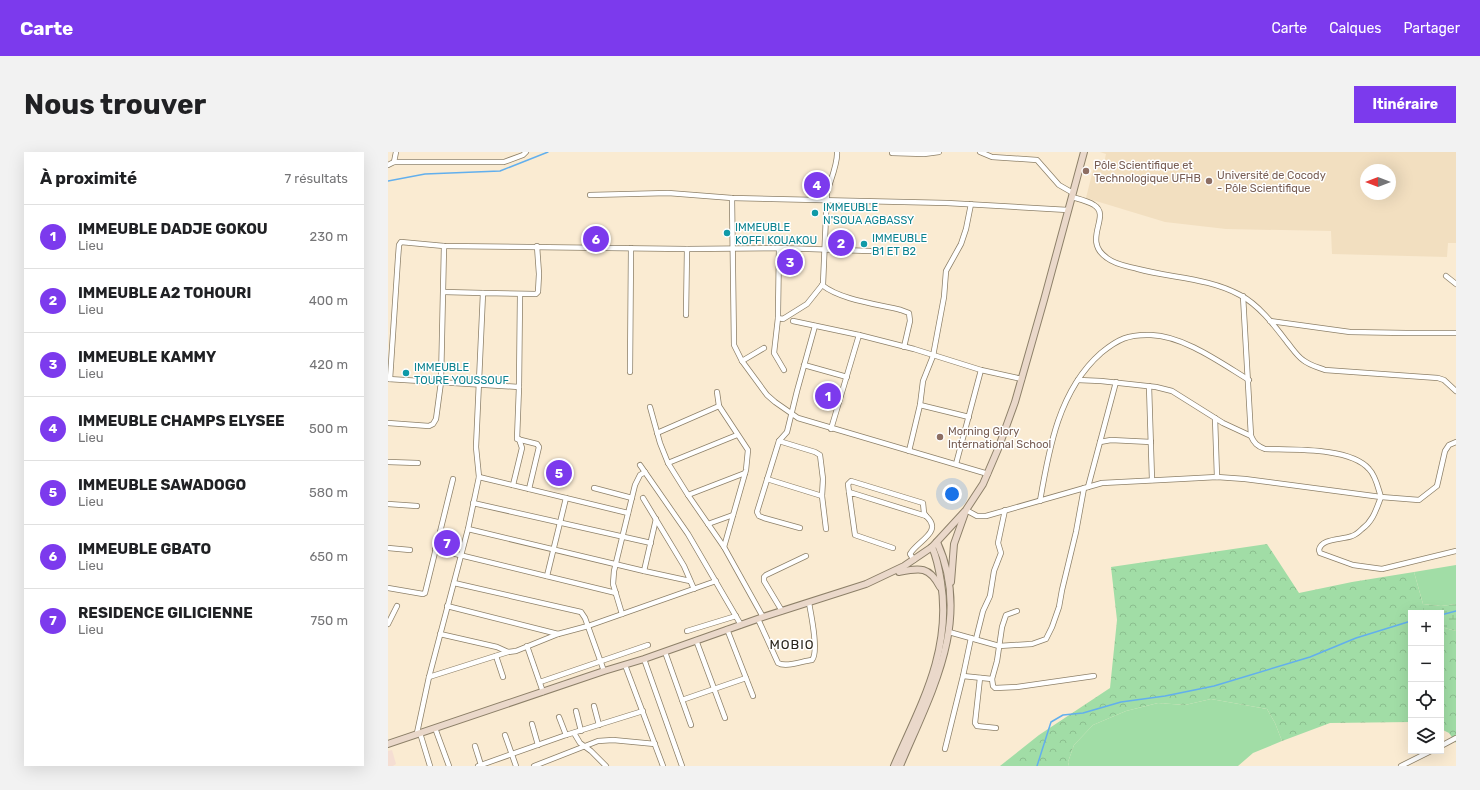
<!DOCTYPE html>
<html lang="fr">
<meta charset="utf-8">
<style>
body{margin:0;font-family:Rubik,sans-serif;background:#f2f2f2;color:#202124}
.controls{position:absolute;right:12px;bottom:12px;display:grid;overflow:hidden;border-radius:0px;box-shadow:0 4px 16px #0002}
.controls button{width:36px;height:36px;display:grid;place-items:center;padding:0;border:0;border-bottom:1px solid #e0e0e0;background:#fff;color:#202124;font:20px sans-serif}
.compass{position:absolute;left:972px;top:12px;width:36px;height:36px;border-radius:50%;background:#fff;box-shadow:0 4px 16px #0002;rotate:270deg}
.you{position:absolute;left:564px;top:342px;width:14px;height:14px;margin:-10px;border:3px solid #fff;border-radius:50%;background:#1a73e8;box-shadow:0 0 0 6px #1a73e833}
.badge{display:grid;place-items:center;width:26px;height:26px;border-radius:50%;background:#7c3aed;color:#fff;font-size:13px;font-weight:700}
.pin{position:absolute;translate:-50% -50%;border:2px solid #fff;box-shadow:0 1px 4px #0006}
.list{margin:0;padding:0;list-style:none}
h2{display:flex;justify-content:space-between;align-items:center;height:52px;margin:0;padding:0 16px;font-size:17px}
h2 small{font-size:13px;font-weight:400;color:#757577}
.list li{display:grid;grid-template-columns:26px 1fr auto;gap:12px;align-items:center;box-sizing:border-box;height:64px;padding:0 16px;border-top:1px solid #e0e0e0}
.list b{display:block;font-size:15px;white-space:nowrap}
.list p{margin:0;font-size:13px;white-space:nowrap;color:#757577}
.list em{font-size:13px;font-style:normal;color:#757577}
.icon{flex:none;width:22px;height:22px;fill:none;stroke:currentColor;stroke-width:2;stroke-linecap:round;stroke-linejoin:round}
.map{position:relative;flex:none;width:1068px;height:614px;overflow:hidden;border-radius:0px}
header{display:flex;align-items:center;gap:24px;box-sizing:border-box;height:56px;padding:0 20px;background:#7c3aed;color:#fff}
header strong{font-size:19px}
nav{display:flex;gap:22px;margin-inline-start:auto;font-size:14px}
.intro{display:flex;align-items:center;justify-content:space-between;box-sizing:border-box;height:96px;padding:0 24px}
h1{margin:0;font-size:28px}
.button{padding:10px 18px;border-radius:0px;background:#7c3aed;color:#fff;font-size:14px;font-weight:700}
main{display:flex;gap:24px;padding:0 24px}
aside{flex:1;background:#fff;border-radius:0px;box-shadow:0 4px 16px #0002}
.map>svg:first-child{display:block}
.commercial{fill:#f5ded3}
.built{fill:#f2dfc0;fill-rule:evenodd}
.green{fill:#a1dda6}
.forest{fill:url(#forest-crowns)}
.wetland{fill:url(#wetland-marsh)}
.lines{fill:none;stroke-linecap:round;stroke-linejoin:round}
.stream{stroke:#62afed;stroke-width:1.5}
.street-casing{stroke:#8d8069;stroke-width:6}
.secondary-casing{stroke:#8d8069;stroke-width:8}
.street{stroke:#fff;stroke-width:4.5}
.secondary{stroke:#ead8ca;stroke-width:6}
.education-dot{fill:#8d6e63;stroke:#fff;stroke-width:1.5}
.culture-dot{fill:#0f9aa8;stroke:#fff;stroke-width:1.5}
.labels{text-anchor:middle;dominant-baseline:central;stroke-width:3;stroke-linejoin:round;paint-order:stroke}
.education-label{font-size:11px;fill:#785e54;stroke:#fff;text-anchor:start}
.culture-label{font-size:11px;fill:#0d838f;stroke:#fff;text-anchor:start}
.quarter-label{font-size:13px;letter-spacing:1px;fill:#2a251b;stroke:#fff}
</style>
<header>
<strong>Carte</strong>
<nav><a>Carte</a><a>Calques</a><a>Partager</a></nav>
</header>
<div class="intro"><h1>Nous trouver</h1><a class="button">Itinéraire</a></div>
<main>
<aside>
<h2>À proximité<small>7 résultats</small></h2>
<ul class="list">
<li><span class="badge">1</span><div><b>IMMEUBLE DADJE GOKOU</b><p>Lieu</p></div><em>230 m</em></li>
<li><span class="badge">2</span><div><b>IMMEUBLE A2 TOHOURI</b><p>Lieu</p></div><em>400 m</em></li>
<li><span class="badge">3</span><div><b>IMMEUBLE KAMMY</b><p>Lieu</p></div><em>420 m</em></li>
<li><span class="badge">4</span><div><b>IMMEUBLE CHAMPS ELYSEE</b><p>Lieu</p></div><em>500 m</em></li>
<li><span class="badge">5</span><div><b>IMMEUBLE SAWADOGO</b><p>Lieu</p></div><em>580 m</em></li>
<li><span class="badge">6</span><div><b>IMMEUBLE GBATO</b><p>Lieu</p></div><em>650 m</em></li>
<li><span class="badge">7</span><div><b>RESIDENCE GILICIENNE</b><p>Lieu</p></div><em>750 m</em></li>
</ul>
</aside>
<div class="map">
<svg width="1068" height="614" viewBox="0 0 1068 614">
<defs>
<pattern id="forest-crowns" width="20" height="18" patternUnits="userSpaceOnUse"><rect width="20" height="18" fill="#a1dda6"/><path d="M2 6a3 3 0 1 1 6 0M12 15a3 3 0 1 1 6 0" fill="none" stroke="#8bbe8e"/></pattern>
<pattern id="wetland-marsh" width="20" height="14" patternUnits="userSpaceOnUse"><rect width="20" height="14" fill="#a1dda6"/><path d="M1 5h8M5 5V1M11 12h8M15 12V8" fill="none" stroke="#8bbe8e"/></pattern>
</defs>
<rect width="100%" height="100%" fill="#faebd2"/>
<polygon class="commercial" points="4,598 8,612 5,614 0,614 0,599"/>
<path class="built" d="M712 0H1068V91H1060L1059 105 944 102 943 79 838 77 777 70 698 46 707 10 716 11 718 2ZM978 18H1002V42H978Z"/>
<g class="green">
<polygon points="1068,413 1068,452 1053,454 1035,452 1026,420"/>
<polygon points="823,547 879,557 887,571 894,589 865,601 850,614 681,614 680,610 686,593 705,573 738,559 770,551 797,553"/>
</g>
<g class="forest">
<polygon points="879,392 911,441 964,430 1026,420 1035,452 1035,461 1023,461 1023,570 942,571 894,589 887,571 879,557 823,547 797,553 770,551 738,559 705,573 686,593 680,610 681,614 612,614 651,583 722,536 729,468 723,415"/>
<polygon points="1053,475 1068,479 1068,591 1061,581 1053,577"/>
</g>
<polygon class="wetland" points="1035,452 1053,454 1068,452 1068,479 1053,475 1053,461 1035,461"/>
<g class="lines">
<g class="stream">
<polyline points="0,29 37,22 112,19 160,0"/>
<polyline points="1053,463 1068,459"/>
<polyline points="649,614 663,570 675,563 695,561 733,550 777,544 826,534 922,505 968,486 1023,469"/>
</g>
<defs>
<g id="street">
<polyline points="592,0 604,5 649,8 671,33 685,41"/>
<polyline points="504,1 536,2 551,0"/>
<polyline points="6,10 8,0"/>
<polyline points="0,13 6,10 116,10 135,3 138,0"/>
<polyline points="202,43 280,41 344,46 559,51 680,58"/>
<path d="M684 45C691 47 700 49 706 53 724 64 693 88 719 106 728 113 739 114 750 117 784 126 821 126 852 143 871 153 886 173 899 190 904 196 909 204 915 208 921 213 929 215 937 218L1050 226 1056 228 1068 239"/>
<polyline points="344,46 346,193 354,209 379,243 387,250 410,266 600,322"/>
<path d="M391 96 390 161V166L395 167 419 152 435 132 439 41C442 29 450 12 449 0"/>
<polyline points="1058,124 1068,132"/>
<path d="M434 133C453 148 489 152 513 158L521 161 522 169 516 195"/>
<polyline points="56,140 95,141"/>
<path d="M855 144 863 284C866 291 869 294 877 297 904 298 962 295 981 317 988 324 990 336 993 345 988 358 985 369 974 377 971 380 967 383 964 384 954 388 933 386 931 398L932 401 965 413 994 417 1068 399"/>
<polyline points="298,163 299,97"/>
<polyline points="390,166 386,201 396,218"/>
<polyline points="405,169 471,183 526,197 593,218 634,227"/>
<polyline points="882,169 962,180 1018,181 1068,181"/>
<polyline points="354,209 376,196"/>
<polyline points="416,213 459,225"/>
<polyline points="242,220 243,96"/>
<polyline points="0,227 131,235 132,143"/>
<polyline points="2,227 10,106 11,93 13,90 56,94 299,97 391,96 482,99"/>
<polyline points="690,228 713,229 768,235 784,239 835,271 863,284"/>
<polyline points="761,234 764,328"/>
<polyline points="131,235 129,287 149,292 151,295 141,337"/>
<polyline points="329,240 331,254 360,298 358,318 336,395"/>
<polyline points="532,253 581,265"/>
<polyline points="262,255 272,291 280,311 300,343 336,395 375,465"/>
<polyline points="827,266 829,325"/>
<polyline points="0,271 41,274 45,272 48,267 53,230 56,94"/>
<polyline points="443,277 471,183"/>
<polyline points="269,281 331,254"/>
<polyline points="391,289 427,300 432,303 435,327 434,344 438,377"/>
<polyline points="712,290 723,288 763,290"/>
<polyline points="521,299 532,253 535,229 545,204 556,145 558,119 573,92 578,77 583,52"/>
<polyline points="0,310 30,311"/>
<polyline points="280,311 349,283"/>
<polyline points="568,312 593,218"/>
<polyline points="252,313 300,382 353,473"/>
<polyline points="91,325 240,361"/>
<polyline points="379,327 434,344"/>
<polyline points="125,333 134,296 131,287"/>
<polyline points="700,335 728,230"/>
<polyline points="206,336 244,346"/>
<polyline points="461,340 460,332 463,329 535,351 536,361 538,364"/>
<polyline points="300,343 357,321"/>
<polyline points="255,346 296,414 306,437"/>
<path d="M652 349C661 296 671 238 713 201 730 187 741 182 763 183 796 184 833 211 861 228"/>
<polyline points="85,351 263,391"/>
<polyline points="0,352 29,354"/>
<polyline points="578,358 589,364 598,364 714,331 792,327 829,325 857,327 993,345 1031,348 1049,334 1057,299 1061,293 1068,290"/>
<polyline points="320,372 345,363"/>
<polyline points="412,376 376,366 371,364 369,360 391,289 399,280 409,239 427,174"/>
<polyline points="80,377 256,419 302,429"/>
<polyline points="0,396 22,398"/>
<path d="M505 396 467 383 461 340 538 364C556 380 529 389 522 402L526 408"/>
<polyline points="47,397 228,441"/>
<polyline points="256,419 268,367"/>
<polyline points="159,424 178,346"/>
<polyline points="66,431 193,460 197,466 216,519"/>
<polyline points="0,436 35,442 37,441 65,327"/>
<polyline points="59,454 170,482"/>
<polyline points="394,459 376,429 376,425 378,423 418,404"/>
<polyline points="629,459 618,463 614,475 609,509 604,527 605,534 607,536 629,535 706,524"/>
<polyline points="234,462 225,432 226,419 247,333 252,323 257,320"/>
<path d="M370 467 390 511C398 516 414 509 424 508 431 500 423 462 421 451"/>
<polyline points="0,472 9,454"/>
<polyline points="339,477 365,544"/>
<polyline points="299,479 348,464"/>
<polyline points="561,480 611,494 644,492 658,487 664,475 671,455 674,438 688,380 696,336"/>
<polyline points="52,482 109,495 120,500"/>
<polyline points="588,487 595,459 602,444 606,419 613,401 610,391 617,358"/>
<polyline points="308,488 337,566"/>
<polyline points="139,494 155,540"/>
<polyline points="277,500 303,573"/>
<polyline points="108,504 115,525"/>
<polyline points="256,507 294,614"/>
<polyline points="237,513 275,614"/>
<polyline points="575,524 604,527"/>
<polyline points="41,525 120,500 128,499 170,482 200,474 328,429"/>
<polyline points="592,526 587,571 589,574 608,576"/>
<polyline points="152,530 260,493"/>
<polyline points="294,548 358,526"/>
<polyline points="206,554 211,573"/>
<polyline points="188,559 193,579"/>
<polyline points="171,565 178,583"/>
<polyline points="144,572 150,593"/>
<polyline points="47,576 61,614"/>
<polyline points="29,581 41,525 80,377 91,325 88,295 95,141 148,142 150,140 151,122 149,94"/>
<polyline points="32,581 42,614"/>
<polyline points="186,581 192,591 203,599 218,614"/>
<polyline points="117,583 128,614"/>
<polyline points="87,594 93,613"/>
<polyline points="1053,594 1068,586"/>
<polyline points="557,597 575,524 583,486"/>
<polyline points="90,614 178,583 255,559"/>
<polyline points="146,614 210,589 225,588 267,592"/>
<polyline points="1013,614 1043,599"/>
</g>
<g id="secondary">
<path d="M511 420C532 416 541 414 552 435"/>
<polyline points="563,430 566,392 577,361"/>
<polyline points="0,592 216,519 256,507 375,465 478,432 516,414 544,395 578,358 595,332 610,297 627,250 656,148 696,0"/>
<path d="M506 614C533 552 564 499 553 430 551 417 549 406 544 395"/>
<path d="M512 614C542 542 585 469 549 390"/>
</g>
</defs>
<use href="#street" class="street-casing"/>
<use href="#secondary" class="secondary-casing"/>
<use href="#street" class="street"/>
<use href="#secondary" class="secondary"/>
</g>
<g class="education-dot">
<circle cx="698" cy="19" r="4"/>
<circle cx="821" cy="29" r="4"/>
<circle cx="552" cy="285" r="4"/>
</g>
<g class="culture-dot">
<circle cx="427" cy="61" r="4"/>
<circle cx="339" cy="81" r="4"/>
<circle cx="476" cy="92" r="4"/>
<circle cx="18" cy="221" r="4"/>
</g>
<g class="labels">
<g class="education-label">
<text x="706" y="13">Pôle Scientifique et<tspan x="706" dy="13">Technologique UFHB</tspan></text>
<text x="829" y="23">Université de Cocody<tspan x="829" dy="13">- Pôle Scientifique</tspan></text>
<text x="560" y="279">Morning Glory<tspan x="560" dy="13">International School</tspan></text>
</g>
<g class="culture-label">
<text x="435" y="55">IMMEUBLE<tspan x="435" dy="13">N'SOUA AGBASSY</tspan></text>
<text x="347" y="75">IMMEUBLE<tspan x="347" dy="13">KOFFI KOUAKOU</tspan></text>
<text x="484" y="86">IMMEUBLE<tspan x="484" dy="13">B1 ET B2</tspan></text>
<text x="26" y="215">IMMEUBLE<tspan x="26" dy="13">TOURE YOUSSOUF</tspan></text>
</g>
<g class="quarter-label">
<text x="404" y="492">MOBIO</text>
</g>
</g>
</svg>
<div class="controls">
<button>+</button>
<button>−</button>
<button><svg class="icon" aria-label="locate" viewBox="0 0 24 24"><circle cx="12" cy="12" r="6"/><path d="M12 2v4M12 18v4M2 12h4M18 12h4"/></svg></button>
<button><svg class="icon" aria-label="layers" viewBox="0 0 24 24"><path d="M12 4l9 5-9 5-9-5zM3 14l9 5 9-5"/></svg></button>
</div>
<svg class="compass" viewBox="-18 -18 36 36"><path d="M0-13l5 13h-10z" fill="#e53935"/><path d="M0 13l5-13h-10z" fill="#757577"/></svg>
<div class="you"></div>
<div class="pin badge" style="left:440px;top:244px">1</div>
<div class="pin badge" style="left:453px;top:91px">2</div>
<div class="pin badge" style="left:402px;top:110px">3</div>
<div class="pin badge" style="left:429px;top:33px">4</div>
<div class="pin badge" style="left:171px;top:321px">5</div>
<div class="pin badge" style="left:208px;top:87px">6</div>
<div class="pin badge" style="left:59px;top:391px">7</div>
</div>
</main>
